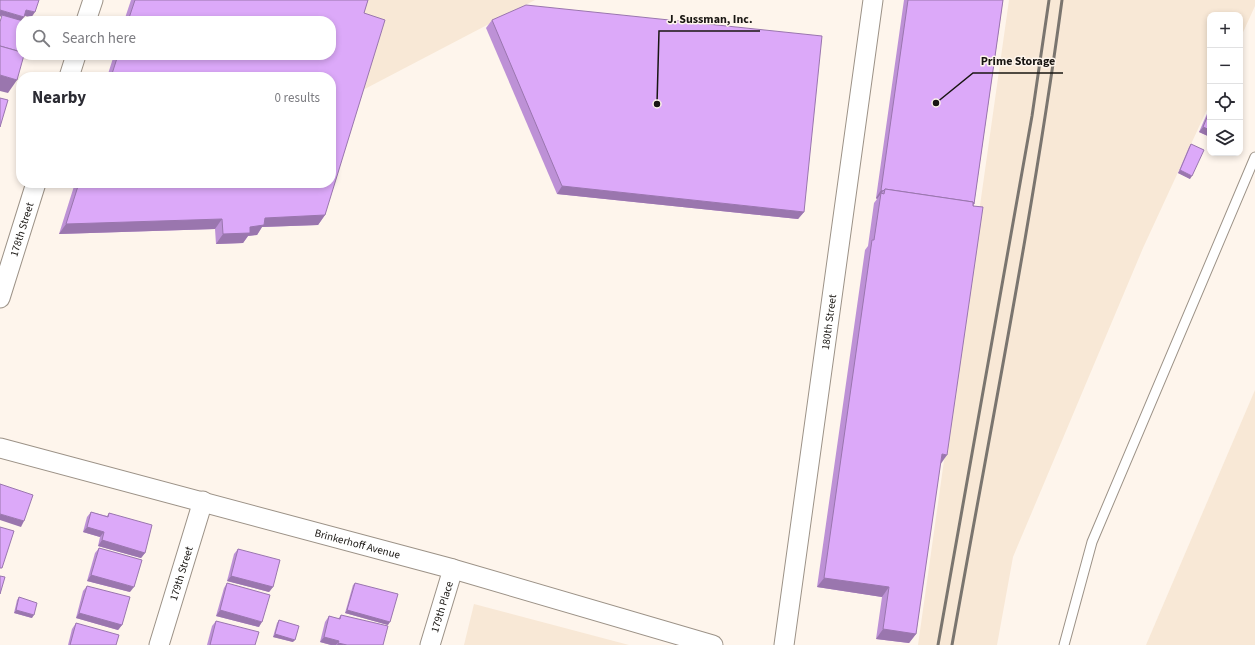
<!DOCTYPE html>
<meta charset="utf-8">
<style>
body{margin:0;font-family:"Source Sans 3",sans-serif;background:#f7f7f7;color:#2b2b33}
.controls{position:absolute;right:12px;top:12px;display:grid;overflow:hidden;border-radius:8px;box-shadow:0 2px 6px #0003}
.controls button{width:36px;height:36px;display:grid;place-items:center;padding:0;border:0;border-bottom:1px solid #e1e1e2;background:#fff;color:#2b2b33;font:20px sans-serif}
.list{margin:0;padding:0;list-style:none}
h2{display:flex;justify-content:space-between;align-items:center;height:52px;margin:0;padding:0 16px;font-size:17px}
h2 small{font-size:13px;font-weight:400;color:#7c7c81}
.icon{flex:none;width:22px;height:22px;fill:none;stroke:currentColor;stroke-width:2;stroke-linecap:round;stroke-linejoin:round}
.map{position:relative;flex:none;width:1255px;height:645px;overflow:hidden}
.search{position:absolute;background:#fff;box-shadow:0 2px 6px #0003;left:16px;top:16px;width:320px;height:44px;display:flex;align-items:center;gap:10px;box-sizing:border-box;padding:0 14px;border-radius:16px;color:#7c7c81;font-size:15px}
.panel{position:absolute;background:#fff;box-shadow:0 2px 6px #0003;left:16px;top:72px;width:320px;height:116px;border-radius:16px}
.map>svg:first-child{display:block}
.built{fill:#f8e8d6}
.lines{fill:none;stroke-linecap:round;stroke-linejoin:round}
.lane-casing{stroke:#9c9287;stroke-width:11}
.street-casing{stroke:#9c9287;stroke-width:21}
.lane{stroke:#fff;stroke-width:9}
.street{stroke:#fff;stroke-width:19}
.rail{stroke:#7a756f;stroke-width:3}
.wall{fill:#bd91d6}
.shaded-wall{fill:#9a76ae}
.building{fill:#dca9f9;stroke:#9a76ae}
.labels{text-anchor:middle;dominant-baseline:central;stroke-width:3;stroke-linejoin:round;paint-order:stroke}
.street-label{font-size:11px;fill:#191612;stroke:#fef5ec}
.leader{fill:none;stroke:#191612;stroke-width:1.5}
.callout-dot{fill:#191612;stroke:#fef5ec;stroke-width:1.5}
.callout-label{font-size:12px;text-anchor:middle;font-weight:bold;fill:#191612;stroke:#fef5ec;stroke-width:3;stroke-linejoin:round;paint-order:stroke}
</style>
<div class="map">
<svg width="1255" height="645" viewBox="0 0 1255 645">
<rect width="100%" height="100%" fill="#fef5ec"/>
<g class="built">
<polygon points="364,0 535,0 359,92 357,23"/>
<polygon points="1009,0 1255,0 1255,6 1240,39 1240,15 1210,15 1210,103 1143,248 1013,557 997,645 918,645"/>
<polygon points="1255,390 1255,645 1146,645"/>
<polygon points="474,604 629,645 464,645"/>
</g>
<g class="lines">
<defs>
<polyline id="lane" points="1064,645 1092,542 1255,157"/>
<g id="street">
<polyline points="86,21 93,0"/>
<polyline points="69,77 76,55"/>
<path id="s1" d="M0 298 36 183"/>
<path id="s2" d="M0 448 453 569 713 645"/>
<path id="s3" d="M159 645 203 501"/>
<path id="s4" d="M430 645 453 569"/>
<path id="s5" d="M784 645 873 0"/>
</g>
</defs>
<use href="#lane" class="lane-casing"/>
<use href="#street" class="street-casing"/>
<use href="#lane" class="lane"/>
<use href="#street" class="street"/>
<g class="rail">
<polyline points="938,645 1032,116 1049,0"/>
<path d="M952 645C990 430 1033 216 1062 0"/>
</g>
</g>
<g class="wall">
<polygon points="131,0 368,0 364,13 325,215 318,225 262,227 257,235 248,236 243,243 216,244 215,229 59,234 75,183 331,183 331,77 107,77 114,55 331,55 331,21 124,21"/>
<polygon points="904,0 1003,0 974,204 940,465 916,634 909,643 876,639 882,597 817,587 865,250 868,246 874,203 877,199 876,198"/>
<polygon points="492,20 804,212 798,219 557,194 486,28"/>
<polygon points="1210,107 1210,137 1199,132"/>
<polygon points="1191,144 1190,179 1178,173 1189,147"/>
<polygon points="91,512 107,516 109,513 145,553 141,558 98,546 100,537 83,532 87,517"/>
<polygon points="99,548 130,592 87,581 95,553"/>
<polygon points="238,549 273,587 269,592 227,581 234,554"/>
<polygon points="227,583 259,627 216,616 224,588"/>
<polygon points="355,583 388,625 345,613 353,585"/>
<polygon points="87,586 122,625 118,630 76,618 83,591"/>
<polygon points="19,597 32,618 14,613 17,600"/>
<polygon points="341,615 383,645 331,645 320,642 325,622 329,616 338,619"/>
<polygon points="279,620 293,642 273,637 277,623"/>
<polygon points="216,621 255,645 207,645 212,626"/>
<polygon points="76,623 116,645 68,645 72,629"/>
</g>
<g class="shaded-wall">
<polygon points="0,10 24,17 21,21 2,15 1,17 0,16"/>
<polygon points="26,10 35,12 31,18 23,15"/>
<polygon points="0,75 17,80 8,93 0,91"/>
<polygon points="1203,127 1210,130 1210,137 1199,132"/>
<polygon points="1180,170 1192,176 1190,179 1178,173"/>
<polygon points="562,186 804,212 798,219 557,194"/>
<polygon points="881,190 883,191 877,199 876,198"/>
<polygon points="325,215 318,225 262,227 257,235 248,236 243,243 216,244 223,234 250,227 265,218"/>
<polygon points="222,219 215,229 59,234 66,224"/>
<polygon points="942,454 947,455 940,465"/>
<polygon points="0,514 24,521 21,527 0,520"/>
<polygon points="87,527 104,532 100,537 83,532"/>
<polygon points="102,540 145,553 141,558 98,546"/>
<polygon points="91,575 134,587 130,592 87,581"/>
<polygon points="231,576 273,587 269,592 227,581"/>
<polygon points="824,578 889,587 882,597 817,587"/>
<polygon points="16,610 34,615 32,618 14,613"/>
<polygon points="220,610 262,622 259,627 216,616"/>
<polygon points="347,610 390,622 388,625 345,613"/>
<polygon points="79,613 122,625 118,630 76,618"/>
<polygon points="883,629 916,634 909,643 876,639"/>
<polygon points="275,634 295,640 293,642 273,637"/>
<polygon points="324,637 339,641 336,645 331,645 320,642"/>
<polygon points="338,643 347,645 337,645"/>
</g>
<g class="building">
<polygon points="0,0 39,0 35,12 26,10 24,17 0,10"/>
<polygon points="135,0 368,0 364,13 385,20 325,215 265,218 264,225 250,227 250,233 223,234 222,219 66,224 79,183 331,183 331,77 111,77 118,55 331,55 331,21 128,21"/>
<polygon points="908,0 1003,0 974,204 973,202 885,189 883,191 881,190"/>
<polygon points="526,5 822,36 804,212 562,186 492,20"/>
<polygon points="2,15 23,21 21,21 21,50 19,50 18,51 0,46 0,22"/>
<polygon points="0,46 21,52 21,55 24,55 17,80 0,75"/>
<polygon points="0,98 8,100 0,127"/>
<polygon points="1210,110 1210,130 1203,127"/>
<polygon points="1191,144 1204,150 1192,176 1180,170"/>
<polygon points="885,189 973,202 973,206 983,207 947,455 942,454 916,634 883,629 889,587 824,578 872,240 874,240 881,193 884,194"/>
<polygon points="0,484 33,495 24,521 0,514"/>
<polygon points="91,512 108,517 109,513 152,525 145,553 102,540 104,532 87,527"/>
<polygon points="0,527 14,531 2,568 0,568"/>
<polygon points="99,548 142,560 134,587 91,575"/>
<polygon points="238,549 280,560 273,587 231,576"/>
<polygon points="0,576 5,577 0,594"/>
<polygon points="227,583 270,595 262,622 220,610"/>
<polygon points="355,583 398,594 390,622 347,610"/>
<polygon points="87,586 130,597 122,625 79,613"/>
<polygon points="19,597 37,603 34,615 16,610"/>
<polygon points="341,615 388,626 383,645 347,645 338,643 339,641 324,637 329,616 340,619"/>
<polygon points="279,620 299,626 295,640 275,634"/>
<polygon points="216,621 259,632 255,645 210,645"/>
<polygon points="76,623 119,635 116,645 70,645"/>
</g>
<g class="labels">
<g class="street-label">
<text stroke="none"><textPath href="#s1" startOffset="72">178th Street</textPath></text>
<text stroke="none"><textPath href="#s5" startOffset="326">180th Street</textPath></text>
<text stroke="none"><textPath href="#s2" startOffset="370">Brinkerhoff Avenue</textPath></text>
<text stroke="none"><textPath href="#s3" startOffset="75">179th Street</textPath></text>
<text stroke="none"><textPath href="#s4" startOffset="40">179th Place</textPath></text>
</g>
</g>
<path class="leader" d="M657 104L659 31H760M936 103L973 73H1063"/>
<g class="callout-dot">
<circle cx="657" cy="104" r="4"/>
<circle cx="936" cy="103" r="4"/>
</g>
<g class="callout-label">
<text x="710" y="23">J. Sussman, Inc.</text>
<text x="1018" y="65">Prime Storage</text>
</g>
</svg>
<div class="controls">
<button>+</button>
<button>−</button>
<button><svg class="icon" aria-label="locate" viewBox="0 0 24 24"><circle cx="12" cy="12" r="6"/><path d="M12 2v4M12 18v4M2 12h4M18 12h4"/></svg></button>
<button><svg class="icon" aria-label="layers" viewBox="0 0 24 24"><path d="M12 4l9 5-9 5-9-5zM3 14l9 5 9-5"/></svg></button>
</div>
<div class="search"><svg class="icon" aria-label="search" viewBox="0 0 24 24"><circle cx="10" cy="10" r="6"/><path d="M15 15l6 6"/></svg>Search here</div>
<section class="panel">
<h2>Nearby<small>0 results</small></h2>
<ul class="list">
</ul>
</section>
</div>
